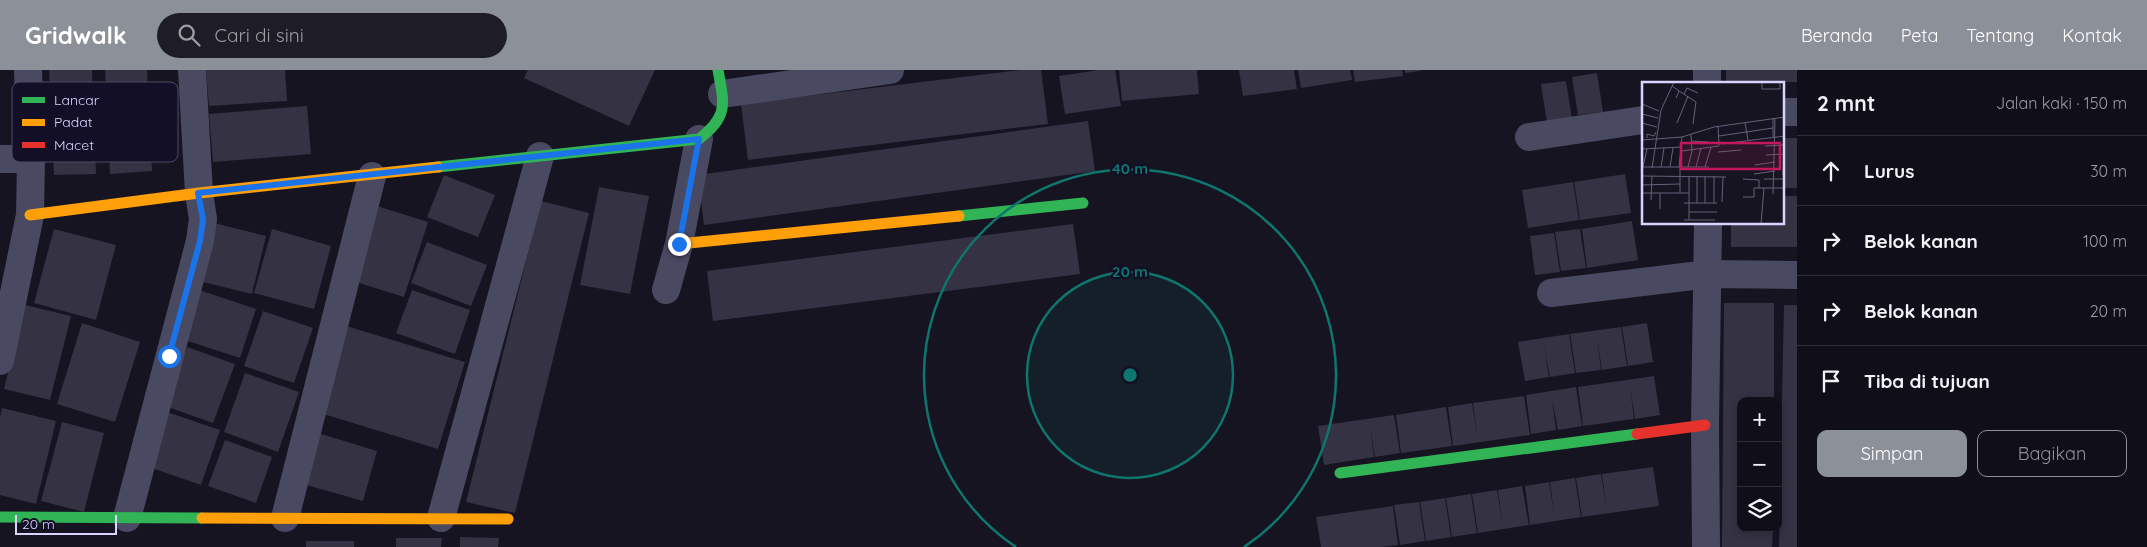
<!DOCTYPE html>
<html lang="id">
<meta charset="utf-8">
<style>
body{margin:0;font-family:Quicksand,sans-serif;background:#1e1d26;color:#f1f3f6}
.controls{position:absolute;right:15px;bottom:15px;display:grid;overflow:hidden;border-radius:10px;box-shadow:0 2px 8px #0003}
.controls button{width:45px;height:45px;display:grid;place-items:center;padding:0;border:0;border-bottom:1px solid #302f38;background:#100f19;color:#f1f3f6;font:25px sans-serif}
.scale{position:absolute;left:15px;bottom:12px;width:102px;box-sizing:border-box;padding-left:5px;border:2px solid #d9d4ff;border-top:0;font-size:14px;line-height:18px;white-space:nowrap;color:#d9d4ff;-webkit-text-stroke:4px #130f26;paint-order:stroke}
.stop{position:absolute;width:15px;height:15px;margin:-11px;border:4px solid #1a73e8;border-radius:50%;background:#fff}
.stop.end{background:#1a73e8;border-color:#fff;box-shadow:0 1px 5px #0008}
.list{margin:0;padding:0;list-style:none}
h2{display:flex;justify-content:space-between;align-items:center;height:65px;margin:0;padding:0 20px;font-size:21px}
h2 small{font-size:16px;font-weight:400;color:#9c9ca2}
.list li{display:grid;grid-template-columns:32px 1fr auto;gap:15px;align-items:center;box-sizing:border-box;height:70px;padding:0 20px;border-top:1px solid #302f38}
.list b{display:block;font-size:19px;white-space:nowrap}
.list em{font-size:16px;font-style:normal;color:#9c9ca2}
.actions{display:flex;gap:10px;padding:15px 20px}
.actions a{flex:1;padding:11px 0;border:1px solid #8c9099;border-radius:10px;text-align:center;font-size:18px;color:#8c9099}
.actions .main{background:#8c9099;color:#fff}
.icon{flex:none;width:28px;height:28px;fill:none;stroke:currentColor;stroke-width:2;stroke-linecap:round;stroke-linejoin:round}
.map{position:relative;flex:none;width:1797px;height:477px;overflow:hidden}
header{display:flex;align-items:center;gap:30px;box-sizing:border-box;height:70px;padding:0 25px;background:#8c9099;color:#fff}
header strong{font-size:24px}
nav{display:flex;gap:28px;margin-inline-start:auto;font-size:18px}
.search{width:350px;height:45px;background:#1e1d26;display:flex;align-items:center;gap:12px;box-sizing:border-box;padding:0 18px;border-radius:28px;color:#9c9ca2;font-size:19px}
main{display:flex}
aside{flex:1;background:#100f19}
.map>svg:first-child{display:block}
.building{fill:#343243}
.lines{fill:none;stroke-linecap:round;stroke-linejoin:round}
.street{stroke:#4a4962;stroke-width:28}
.fast{stroke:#30b455;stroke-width:11}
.slow{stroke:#ff9f0a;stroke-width:11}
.jam{stroke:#e5322d;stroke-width:11}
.route{stroke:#1a73e8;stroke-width:6}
.ring{fill:none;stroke:#0f766e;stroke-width:2.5}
.inset-road{fill:none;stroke:#64617a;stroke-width:1}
.view{fill:#c2185b;fill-opacity:0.15;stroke:#c2185b;stroke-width:2.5}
.inset-edge{fill:none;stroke:#d9d4ff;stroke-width:2.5}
.key{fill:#130f26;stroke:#4e4a67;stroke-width:1}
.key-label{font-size:14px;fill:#d9d4ff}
.centre{fill:#0f766e;stroke:#130f26;stroke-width:2.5}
.ring-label{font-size:15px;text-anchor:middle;font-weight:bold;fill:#0f766e;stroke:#130f26;stroke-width:4.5;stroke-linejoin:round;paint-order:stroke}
</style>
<header>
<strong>Gridwalk</strong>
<div class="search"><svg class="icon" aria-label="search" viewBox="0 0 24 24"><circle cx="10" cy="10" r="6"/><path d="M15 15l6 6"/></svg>Cari di sini</div>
<nav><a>Beranda</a><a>Peta</a><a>Tentang</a><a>Kontak</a></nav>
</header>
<main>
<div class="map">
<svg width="1797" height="477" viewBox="0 0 1797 477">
<rect width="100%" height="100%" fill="#161421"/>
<g class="building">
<polygon points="49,0 92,0 96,104 54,105"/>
<polygon points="105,0 147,0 152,101 110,104"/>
<polygon points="206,0 285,0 287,31 209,36"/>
<polygon points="528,0 655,0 629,56 524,8"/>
<polygon points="1020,0 1041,0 1048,54 748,90 741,34"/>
<polygon points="1099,0 1115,0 1121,36 1065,44 1059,6"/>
<polygon points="1119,0 1197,0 1199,24 1122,31"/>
<polygon points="1239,0 1294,0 1297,19 1243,26"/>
<polygon points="1298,0 1350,0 1352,10 1301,18"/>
<polygon points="1353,0 1402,0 1403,6 1355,12"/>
<polygon points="1405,0 1420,0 1420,1 1405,3"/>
<rect x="1726" y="0" width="71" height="12"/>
<polygon points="1597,3 1603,42 1578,45 1572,7"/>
<polygon points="1566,11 1572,49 1547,53 1541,14"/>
<polygon points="307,36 311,84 213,92 209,44"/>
<polygon points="1088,51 1095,101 704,155 698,105"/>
<rect x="1783" y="68" width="14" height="50"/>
<polygon points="1625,104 1631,143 1580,150 1574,112"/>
<polygon points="444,105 495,125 478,167 427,147"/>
<polygon points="1573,112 1579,150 1528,158 1522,120"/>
<polygon points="599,117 649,126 630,224 580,215"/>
<polygon points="1783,126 1797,126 1797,177 1731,177 1731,154 1783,154"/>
<polygon points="541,131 589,143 515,443 466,432"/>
<polygon points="377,136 428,152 404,227 353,211"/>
<polygon points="1632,151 1638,190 1587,198 1582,159"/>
<polygon points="210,152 266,166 252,224 195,210"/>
<polygon points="1073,154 1080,204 713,251 707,201"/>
<polygon points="54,159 116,175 96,250 34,233"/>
<polygon points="272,159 331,176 314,239 254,223"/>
<polygon points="1580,159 1586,198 1561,201 1555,162"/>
<polygon points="1554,163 1560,202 1535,205 1530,166"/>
<polygon points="427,172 487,195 471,236 411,213"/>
<polygon points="193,218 256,239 240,288 176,267"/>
<polygon points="412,220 470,240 455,284 396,263"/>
<polygon points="1724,233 1774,233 1774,331 1741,331 1741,458 1773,458 1772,477 1722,477"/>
<polygon points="25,235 71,246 50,330 4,319"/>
<polygon points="1784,235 1797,235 1797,477 1779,477"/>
<polygon points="263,241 313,258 294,313 244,296"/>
<polygon points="82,253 140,272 115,352 57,334"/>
<polygon points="1647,253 1653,292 1628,296 1622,257"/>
<polygon points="343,255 465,292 438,379 317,342"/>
<polygon points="1621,257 1627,296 1602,300 1597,268 1601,300 1576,303 1570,264"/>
<polygon points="1569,264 1575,303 1550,307 1544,276 1549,307 1525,311 1518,272"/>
<polygon points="187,277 235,294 213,353 165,336"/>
<polygon points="245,303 299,322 278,382 224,362"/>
<polygon points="1654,306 1660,345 1635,349 1630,317 1634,349 1583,356 1578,317"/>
<polygon points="1576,317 1582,356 1558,360 1552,329 1556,360 1531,364 1526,325"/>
<polygon points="1524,326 1530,365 1453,376 1448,337 1472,333 1477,365 1473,333"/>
<polygon points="1446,337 1452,376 1401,383 1396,345"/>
<polygon points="2,338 56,351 36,434 0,425 0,348"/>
<polygon points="164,341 220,360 201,415 146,396"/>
<polygon points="1394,345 1400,383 1375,387 1370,356 1374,387 1324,395 1318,356"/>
<polygon points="62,352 104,363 84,442 41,431"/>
<polygon points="318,363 377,381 363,431 303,414"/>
<polygon points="225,370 272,387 256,433 208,416"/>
<polygon points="1653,397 1659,436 1582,447 1576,408 1601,404 1606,436 1602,404"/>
<polygon points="1575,408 1581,447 1530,455 1525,416 1549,412 1554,444 1550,412"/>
<polygon points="1522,416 1529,455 1478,463 1472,424 1497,420 1502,452 1498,420"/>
<polygon points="1471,424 1477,463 1452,467 1446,428"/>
<polygon points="1445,428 1451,467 1426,471 1420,432"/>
<polygon points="1419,432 1425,471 1400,475 1394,435"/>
<polygon points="1393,436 1398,475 1380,477 1321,477 1316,447"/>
<polygon points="460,467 499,468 498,477 460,477"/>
<polygon points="396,468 442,468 441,477 396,477"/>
<rect x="306" y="471" width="48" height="6"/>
</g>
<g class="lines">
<g class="street">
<polyline points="1707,14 1707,0"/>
<polyline points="722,24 890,0"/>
<polyline points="1783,42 1797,42"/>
<polyline points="1529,67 1643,50"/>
<polyline points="0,89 31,89"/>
<polyline points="666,220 679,174 699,69"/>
<polyline points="1551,223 1709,204 1797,205"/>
<polyline points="0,291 30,145 31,89 28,0"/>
<polyline points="127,448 200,171 203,149 199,123 192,0"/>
<polyline points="285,448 372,106"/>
<polyline points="441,448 540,86"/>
<polyline points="1706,477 1705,355 1708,154"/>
</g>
<g class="fast">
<path d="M438 97 699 69C729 46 724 34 718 0"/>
<polyline points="959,146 1083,133"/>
<polyline points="1340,403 1637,364"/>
<polyline points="0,447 202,448"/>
</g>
<g class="slow">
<polyline points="30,145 199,123 438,97"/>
<polyline points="679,174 959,146"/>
<polyline points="202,448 508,449"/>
</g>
<polyline class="jam" points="1637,364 1705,355"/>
</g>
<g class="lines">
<polyline class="route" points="169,286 200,171 203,149 198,123 699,69 679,174"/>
</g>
<circle cx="1130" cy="305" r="103" fill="#0f766e" fill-opacity=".12"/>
<g class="ring">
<circle cx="1130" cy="305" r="103"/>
<path d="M1016 477A206 206 0 1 1 1244 477"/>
</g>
<g transform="translate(1642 12)">
<rect width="142" height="142" fill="#161421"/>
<path class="inset-road" d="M120 0V7H138V0M30 4 37 9 34 16M37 9 54 20 51 42M42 12 45 6 56 11M0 22 17 29M0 32 16 36M142 35V54M103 40 106 58M0 41 15 45M35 41 46 14M77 54 131 46M131 55V36M5 56V52L12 54 14 50M0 58 40 55 72 45 143 35M49 59 67 60M79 62 143 54M123 64 143 63M0 67 40 65M40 69 77 64 76 44M76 70 99 68M124 73 143 72M113 83 133 80M0 85H67M1 85 5 67M19 85 22 66M28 85 31 66M37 85 40 55M38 85V111M46 85 50 69 49 53M54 85 59 66M63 85 69 65M10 86 19 28 32 0M112 92 133 89M141 93 142 72M0 94 84 95M101 97 117 98V106M122 97H143M0 103 38 102M0 111H47M18 111V127M131 112 133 37M101 115H112V106H143M9 118 10 94M80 120 81 95M42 121H75M55 121V94M63 121V94M72 121V94M47 130H75M42 138H73M47 138V94M119 142 122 106"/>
<path class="view" d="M39 61H138V87H39Z"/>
<rect width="142" height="142" class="inset-edge"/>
</g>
<rect x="12" y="12" width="166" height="80" rx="8" class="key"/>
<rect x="22" y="27" width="23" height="6" fill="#30b455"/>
<rect x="22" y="49" width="23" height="7" fill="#ff9f0a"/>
<rect x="22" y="72" width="23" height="6" fill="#e5322d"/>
<g class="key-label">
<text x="54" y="35">Lancar</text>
<text x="54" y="57">Padat</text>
<text x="54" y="80">Macet</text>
</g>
<circle cx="1130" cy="305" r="8" class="centre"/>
<g class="ring-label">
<text x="1130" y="104">40 m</text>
<text x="1130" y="207">20 m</text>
</g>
</svg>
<div class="controls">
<button>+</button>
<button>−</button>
<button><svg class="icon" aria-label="layers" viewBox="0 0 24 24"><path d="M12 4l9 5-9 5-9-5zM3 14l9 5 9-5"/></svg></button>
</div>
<div class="scale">20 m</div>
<div class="stop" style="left:169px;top:286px"></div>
<div class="stop end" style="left:679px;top:174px"></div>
</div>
<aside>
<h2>2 mnt<small>Jalan kaki · 150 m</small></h2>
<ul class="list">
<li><svg class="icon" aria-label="ahead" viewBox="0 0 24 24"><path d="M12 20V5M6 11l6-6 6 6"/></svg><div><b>Lurus</b></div><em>30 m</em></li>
<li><svg class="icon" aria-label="right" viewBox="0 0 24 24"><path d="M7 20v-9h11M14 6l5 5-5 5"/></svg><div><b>Belok kanan</b></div><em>100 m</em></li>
<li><svg class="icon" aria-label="right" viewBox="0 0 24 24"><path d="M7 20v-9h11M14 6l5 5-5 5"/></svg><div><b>Belok kanan</b></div><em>20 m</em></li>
<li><svg class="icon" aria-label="arrive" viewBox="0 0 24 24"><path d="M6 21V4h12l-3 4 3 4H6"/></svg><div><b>Tiba di tujuan</b></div></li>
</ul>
<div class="actions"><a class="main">Simpan</a><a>Bagikan</a></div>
</aside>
</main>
